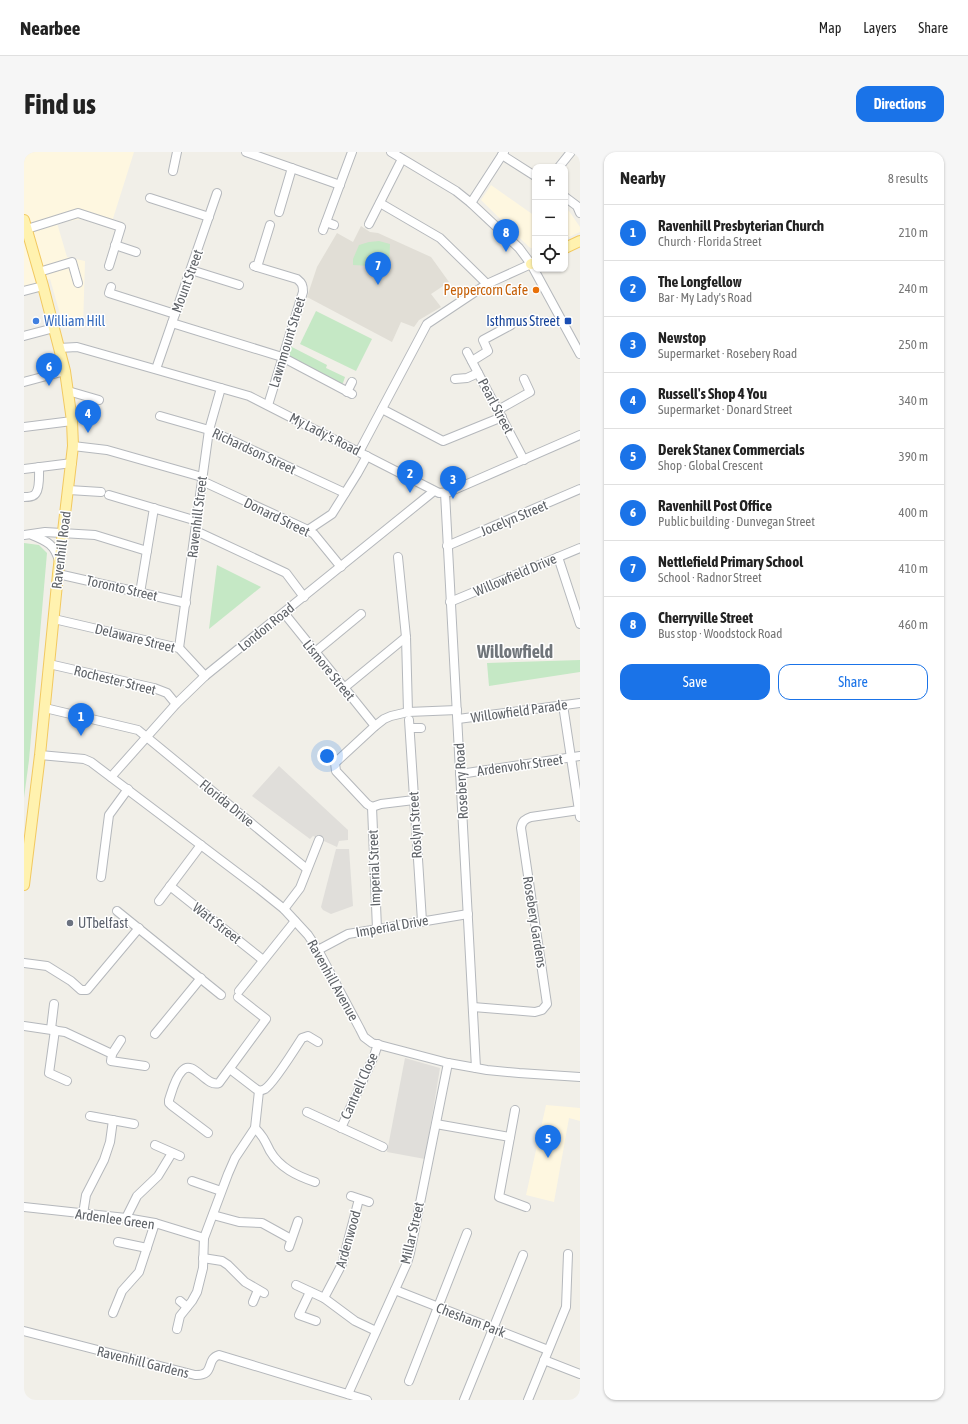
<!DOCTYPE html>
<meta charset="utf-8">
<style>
body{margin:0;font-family:"Asap Condensed",sans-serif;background:#f6f6f6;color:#222}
.controls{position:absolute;right:12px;top:12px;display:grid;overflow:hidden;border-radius:8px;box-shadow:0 1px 3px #0004}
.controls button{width:36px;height:36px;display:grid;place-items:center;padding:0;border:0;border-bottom:1px solid #e0e0e0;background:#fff;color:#222;font:20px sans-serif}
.you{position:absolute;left:303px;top:604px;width:14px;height:14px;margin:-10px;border:3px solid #fff;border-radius:50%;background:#1a73e8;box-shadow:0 0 0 6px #1a73e833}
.badge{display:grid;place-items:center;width:26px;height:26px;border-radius:50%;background:#1a73e8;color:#fff;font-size:13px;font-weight:700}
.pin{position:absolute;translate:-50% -33px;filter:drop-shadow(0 1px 2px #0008)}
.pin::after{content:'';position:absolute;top:21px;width:14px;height:12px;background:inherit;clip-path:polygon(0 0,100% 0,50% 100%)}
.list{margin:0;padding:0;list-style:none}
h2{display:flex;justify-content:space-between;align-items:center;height:52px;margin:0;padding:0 16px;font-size:17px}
h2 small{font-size:13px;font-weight:400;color:#767676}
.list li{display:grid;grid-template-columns:26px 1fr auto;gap:12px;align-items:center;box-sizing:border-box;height:56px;padding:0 16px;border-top:1px solid #e0e0e0}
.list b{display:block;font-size:15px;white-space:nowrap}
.list p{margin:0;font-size:13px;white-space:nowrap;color:#767676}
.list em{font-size:13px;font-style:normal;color:#767676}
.actions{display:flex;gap:8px;padding:12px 16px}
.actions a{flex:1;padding:9px 0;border:1px solid #1a73e8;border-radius:12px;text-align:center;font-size:14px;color:#1a73e8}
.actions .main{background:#1a73e8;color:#fff}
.icon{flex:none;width:22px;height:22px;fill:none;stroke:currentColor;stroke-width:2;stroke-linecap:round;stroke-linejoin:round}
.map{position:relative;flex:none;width:556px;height:1248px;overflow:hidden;border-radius:12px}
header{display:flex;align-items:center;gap:24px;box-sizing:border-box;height:56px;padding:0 20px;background:#fff;border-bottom:1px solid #e0e0e0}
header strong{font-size:19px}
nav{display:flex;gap:22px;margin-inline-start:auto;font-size:14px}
.intro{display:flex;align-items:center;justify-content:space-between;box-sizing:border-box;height:96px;padding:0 24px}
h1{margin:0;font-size:28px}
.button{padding:10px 18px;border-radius:12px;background:#1a73e8;color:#fff;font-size:14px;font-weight:700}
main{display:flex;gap:24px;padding:0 24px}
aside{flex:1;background:#fff;border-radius:12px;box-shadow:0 1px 3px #0004}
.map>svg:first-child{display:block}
.commercial{fill:#fef7e0}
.industrial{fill:#e0deda}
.education{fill:#e1ded6}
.green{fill:#c5e8c5}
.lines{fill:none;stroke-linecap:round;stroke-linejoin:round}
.minor-casing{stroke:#b5b8bc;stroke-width:10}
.major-casing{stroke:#f2c960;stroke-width:12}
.minor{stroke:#fff;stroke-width:8}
.major{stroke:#fff2af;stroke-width:10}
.food-dot{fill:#e8710a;stroke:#fff;stroke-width:1.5}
.shop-dot{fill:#3f7fe0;stroke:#fff;stroke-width:1.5}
.transit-dot{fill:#1a4fb4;stroke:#fff;stroke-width:1.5}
.worship-dot{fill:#6b7280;stroke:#fff;stroke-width:1.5}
.labels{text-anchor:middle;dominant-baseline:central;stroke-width:3;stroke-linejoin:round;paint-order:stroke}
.street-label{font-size:14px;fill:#5f6368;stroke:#fff}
.food-label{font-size:14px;fill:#c56008;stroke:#fff;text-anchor:end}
.shop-label{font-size:14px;fill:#366cbe;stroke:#fff;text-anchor:start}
.transit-label{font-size:14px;fill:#164399;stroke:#fff;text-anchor:end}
.worship-label{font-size:14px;fill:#5b616d;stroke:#fff;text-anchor:start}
.district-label{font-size:18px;font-weight:bold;fill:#70757a;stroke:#fff}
</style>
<header>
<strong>Nearbee</strong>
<nav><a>Map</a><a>Layers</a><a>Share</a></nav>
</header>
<div class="intro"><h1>Find us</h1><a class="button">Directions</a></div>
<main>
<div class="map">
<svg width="556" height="1248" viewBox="0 0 556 1248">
<rect width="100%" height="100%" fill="#f1efe8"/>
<g class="commercial">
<polygon points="0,0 110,0 86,76 57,67 33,71 43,105 61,109 59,176 40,176 26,127 0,135"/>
<polygon points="467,33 511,64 511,98 505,95 457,48"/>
<polygon points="541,55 545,59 556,75 556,80 541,87"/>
<polygon points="522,953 556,956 556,969 545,966 530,1050 502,1043"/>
</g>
<g class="industrial">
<polygon points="255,614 324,678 324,688 315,689 313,695 289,684 286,687 228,644"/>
<polygon points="312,697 325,697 329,754 307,762 299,758 297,755"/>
<polygon points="381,906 416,916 401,1007 363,1000"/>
</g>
<polygon class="education" points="337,74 346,80 354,81 407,105 425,130 407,142 417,155 395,168 390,175 377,170 368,190 283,145 293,115 313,81 329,90"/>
<g class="green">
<polygon points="355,89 366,92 365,115 329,113 329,107 335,93 345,90"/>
<polygon points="292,159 348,187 332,219 276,192"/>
<polygon points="266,194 303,213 302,216 321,225 319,231 317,232 264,204"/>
<polygon points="0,391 15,393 23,401 5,608 0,646"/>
<polygon points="193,413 237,435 185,477"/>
<polygon points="556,508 556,520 465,534 463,511"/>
</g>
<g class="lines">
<defs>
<g id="minor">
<polyline points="222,0 316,33"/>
<polyline points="367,0 432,39 447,51 495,96 507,112 556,202"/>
<polyline points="478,3 511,24"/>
<polyline points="535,15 547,0"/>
<polyline points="149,19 153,0"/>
<polyline points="541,45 553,54 556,61"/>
<polyline points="126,46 185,65"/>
<polyline points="356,51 416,86 463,132"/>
<polyline points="447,51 480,0"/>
<polyline points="255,60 268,16"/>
<polyline points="302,70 310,73"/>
<polyline points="345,72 378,7"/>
<polyline points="3,77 54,61 97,75 85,114"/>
<polyline points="299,78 328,0"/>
<polyline points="91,93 112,100"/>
<path d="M230 114 273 127C278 131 279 133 279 140L244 253"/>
<polyline points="233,115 246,73"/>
<polyline points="167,118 215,133"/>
<polyline points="15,120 48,110 54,131"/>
<polyline points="87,135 85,141 151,162"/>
<polyline points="0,139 19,134"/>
<polyline points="148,171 258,205 328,242"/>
<polyline points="0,184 30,176"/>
<polyline points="35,196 53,195 225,244 415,341 425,340 556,283"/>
<polyline points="443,200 500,308"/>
<polyline points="448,209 464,199 459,188 487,173"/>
<polyline points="132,217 193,41"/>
<polyline points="431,227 443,226 454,221"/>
<polyline points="0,230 41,219"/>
<polyline points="44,239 75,248"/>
<polyline points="323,240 328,230"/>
<polyline points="358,257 419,289 478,265"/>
<polyline points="474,258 506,240 500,227"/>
<polyline points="136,264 185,278 321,341"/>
<polyline points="0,275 48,269"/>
<polyline points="49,294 83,298 178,325"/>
<polyline points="335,300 403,172 463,132 507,112"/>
<polyline points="0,317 48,311"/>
<polyline points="178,329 284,378 290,382 317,415"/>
<polyline points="45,338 77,340"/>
<polyline points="421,341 452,916"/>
<polyline points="85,343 173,369"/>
<path d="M0 345C4 345 10 345 12 341 16 336 15 322 15 315"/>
<polyline points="284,378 308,362 333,322 343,304"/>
<polyline points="172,379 262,421 280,445"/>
<polyline points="0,383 21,380 71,383 123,399"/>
<path d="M8 383C23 389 31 393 35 409"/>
<polyline points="423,394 556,337"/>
<polyline points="374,405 382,485 384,560"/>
<polyline points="534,405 556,472"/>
<polyline points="34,422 162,451"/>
<polyline points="116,441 130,356"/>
<polyline points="426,450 556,396"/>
<polyline points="260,461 351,574"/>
<polyline points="30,467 155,496 181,524"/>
<polyline points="155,496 185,278 197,236"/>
<polyline points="291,500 337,462"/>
<polyline points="25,512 130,536 143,541 152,552"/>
<polyline points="320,536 382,485"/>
<polyline points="539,553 556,665"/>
<polyline points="21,556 114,578 283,717"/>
<polyline points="434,567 556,551"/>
<polyline points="385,568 398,769"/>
<polyline points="386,576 397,576"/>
<polyline points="16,603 60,607 67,610 235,737 260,757 284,783 294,798 336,877 340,885 348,891 424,911 463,918 495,921 556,925"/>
<polyline points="436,622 556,604"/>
<polyline points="87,625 152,552 181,524 410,339"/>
<polyline points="348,655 357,652 390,648"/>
<polyline points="77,725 85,663 104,637"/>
<polyline points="146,734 239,808"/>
<polyline points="135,749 177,693"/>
<polyline points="260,757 276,736 295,688"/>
<polyline points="93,759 197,843"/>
<polyline points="353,777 348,655 343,652 312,619 311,611 351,574 360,567 367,564 384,560 433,558"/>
<polyline points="294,798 324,782 444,762"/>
<polyline points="0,811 23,814 47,829 57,838 63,838 115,776"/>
<polyline points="215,839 271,769"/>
<path d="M449 855 511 860 518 858 523 852 497 676C498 669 501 667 507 665L555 658"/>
<polyline points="0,874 41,880 88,902 87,909 121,914"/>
<polyline points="27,877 30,852"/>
<polyline points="31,878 25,921 43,929"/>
<polyline points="131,882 177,826"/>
<polyline points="88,902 97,888"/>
<path d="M206 917 232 937C235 939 237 939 241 937 249 932 271 897 278 886L284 884 294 890"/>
<polyline points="491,958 475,1045 502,1055"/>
<polyline points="283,960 359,995"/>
<polyline points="66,964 110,972"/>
<polyline points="412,972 486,985"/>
<path d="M231 976C239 984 241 989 246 999 256 1016 273 1024 291 1030"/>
<polyline points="317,976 350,904 354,892"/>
<path d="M184 981 147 953 145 951V948C148 939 151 926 158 919 169 906 182 936 195 931L242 867 214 845"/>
<polyline points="131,993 156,1004"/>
<polyline points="168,1029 197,1039"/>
<polyline points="327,1044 345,1050"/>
<polyline points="0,1055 102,1066 131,1071 180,1086"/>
<polyline points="59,1062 62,1043 80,1008 86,990 89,968"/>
<polyline points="189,1063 215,1070 238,1071 267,1087"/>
<polyline points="102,1066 113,1044 134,1024 148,1001"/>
<polyline points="94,1090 123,1096"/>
<polyline points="265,1095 274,1069"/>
<polyline points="179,1106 198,1109 204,1113 221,1130 240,1141"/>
<polyline points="272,1133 300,1146 331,1169 352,1179"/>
<polyline points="371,1138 524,1198"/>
<polyline points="286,1140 275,1163 292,1169"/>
<polyline points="300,1146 318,1112 335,1047"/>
<polyline points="156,1149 163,1155"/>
<polyline points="229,1150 234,1138"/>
<polyline points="89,1161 98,1139 115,1120 131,1071"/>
<polyline points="153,1177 156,1164 168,1149 173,1140 179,1116 180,1086 204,1022 211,1006 231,976 235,939"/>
<path d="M0 1179 171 1223C192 1224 181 1207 195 1203L343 1248"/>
<polyline points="520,1208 556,1222"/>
<polyline points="385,1229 443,1081"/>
<polyline points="324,1242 383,1111 386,1101 424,911"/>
<polyline points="440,1248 499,1103"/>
<polyline points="504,1248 542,1155 544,1102"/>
</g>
<g id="major">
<polyline points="0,68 19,134 41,219 48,269 49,294 34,422 16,603 0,733"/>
<polyline points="541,96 556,89"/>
<polyline points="507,112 511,111"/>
</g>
</defs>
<use href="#minor" class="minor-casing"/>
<use href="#major" class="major-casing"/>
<use href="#minor" class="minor"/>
<use href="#major" class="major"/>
</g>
<circle class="food-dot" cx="512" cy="138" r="4"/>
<circle class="shop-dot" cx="12" cy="169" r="4"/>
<rect class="transit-dot" x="540" y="165" width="8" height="8" rx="2"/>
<circle class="worship-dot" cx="46" cy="771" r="4"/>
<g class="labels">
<g class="street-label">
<text transform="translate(163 129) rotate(-70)">Mount Street</text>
<text transform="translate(263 190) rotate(-73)">Lawnmount Street</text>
<text transform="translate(472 254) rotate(62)">Pearl Street</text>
<text transform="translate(301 282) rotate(27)">My Lady's Road</text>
<text transform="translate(230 299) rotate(25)">Richardson Street</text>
<text transform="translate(173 365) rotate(-83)">Ravenhill Street</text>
<text transform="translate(253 365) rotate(26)">Donard Street</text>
<text transform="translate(490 366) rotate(-23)">Jocelyn Street</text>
<text transform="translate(37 398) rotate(-83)">Ravenhill Road</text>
<text transform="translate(491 423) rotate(-23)">Willowfield Drive</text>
<text transform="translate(98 436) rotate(13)">Toronto Street</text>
<text transform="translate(242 475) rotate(-39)">London Road</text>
<text transform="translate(111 486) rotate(14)">Delaware Street</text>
<text transform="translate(305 518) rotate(51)">Lismore Street</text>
<text transform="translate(91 528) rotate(14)">Rochester Street</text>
<text transform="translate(495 559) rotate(-8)">Willowfield Parade</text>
<text transform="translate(496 613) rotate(-8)">Ardenvohr Street</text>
<text transform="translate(437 629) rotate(-93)">Rosebery Road</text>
<text transform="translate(203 651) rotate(39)">Florida Drive</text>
<text transform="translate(391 673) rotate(-93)">Roslyn Street</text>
<text transform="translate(350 716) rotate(-92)">Imperial Street</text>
<text transform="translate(511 770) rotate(81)">Rosebery Gardens</text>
<text transform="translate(193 771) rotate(38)">Watt Street</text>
<text transform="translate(368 774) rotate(-10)">Imperial Drive</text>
<text transform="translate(309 828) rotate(61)">Ravenhill Avenue</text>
<text transform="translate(335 934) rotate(-66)">Cantrell Close</text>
<text transform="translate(91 1067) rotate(8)">Ardenlee Green</text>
<text transform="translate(388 1081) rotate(-77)">Millar Street</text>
<text transform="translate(324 1087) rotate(-74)">Ardenwood</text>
<text transform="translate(447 1168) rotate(21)">Chesham Park</text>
<text transform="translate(119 1210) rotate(14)">Ravenhill Gardens</text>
</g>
<g class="food-label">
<text x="504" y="138">Peppercorn Cafe</text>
</g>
<g class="shop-label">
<text x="20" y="169">William Hill</text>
</g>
<g class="transit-label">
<text x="536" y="169">Isthmus Street</text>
</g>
<g class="worship-label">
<text x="54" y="771">UTbelfast</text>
</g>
<g class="district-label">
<text x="491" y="499">Willowfield</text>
</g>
</g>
</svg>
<div class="controls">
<button>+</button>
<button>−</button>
<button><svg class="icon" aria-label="locate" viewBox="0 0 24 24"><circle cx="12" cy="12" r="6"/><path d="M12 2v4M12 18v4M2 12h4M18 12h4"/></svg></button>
</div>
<div class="you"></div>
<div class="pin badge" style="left:57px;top:584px">1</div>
<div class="pin badge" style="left:386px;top:341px">2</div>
<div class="pin badge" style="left:429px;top:347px">3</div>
<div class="pin badge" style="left:64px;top:281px">4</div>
<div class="pin badge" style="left:524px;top:1006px">5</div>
<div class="pin badge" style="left:25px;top:234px">6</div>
<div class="pin badge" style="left:354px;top:133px">7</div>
<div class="pin badge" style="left:482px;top:100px">8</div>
</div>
<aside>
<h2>Nearby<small>8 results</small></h2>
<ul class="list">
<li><span class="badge">1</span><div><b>Ravenhill Presbyterian Church</b><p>Church · Florida Street</p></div><em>210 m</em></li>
<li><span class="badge">2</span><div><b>The Longfellow</b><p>Bar · My Lady's Road</p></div><em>240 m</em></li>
<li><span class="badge">3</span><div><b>Newstop</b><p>Supermarket · Rosebery Road</p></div><em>250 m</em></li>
<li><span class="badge">4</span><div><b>Russell's Shop 4 You</b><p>Supermarket · Donard Street</p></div><em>340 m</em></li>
<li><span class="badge">5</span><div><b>Derek Stanex Commercials</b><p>Shop · Global Crescent</p></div><em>390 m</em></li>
<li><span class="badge">6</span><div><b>Ravenhill Post Office</b><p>Public building · Dunvegan Street</p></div><em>400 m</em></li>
<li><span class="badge">7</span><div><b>Nettlefield Primary School</b><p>School · Radnor Street</p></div><em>410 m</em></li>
<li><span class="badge">8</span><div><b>Cherryville Street</b><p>Bus stop · Woodstock Road</p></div><em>460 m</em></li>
</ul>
<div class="actions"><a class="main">Save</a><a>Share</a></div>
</aside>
</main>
